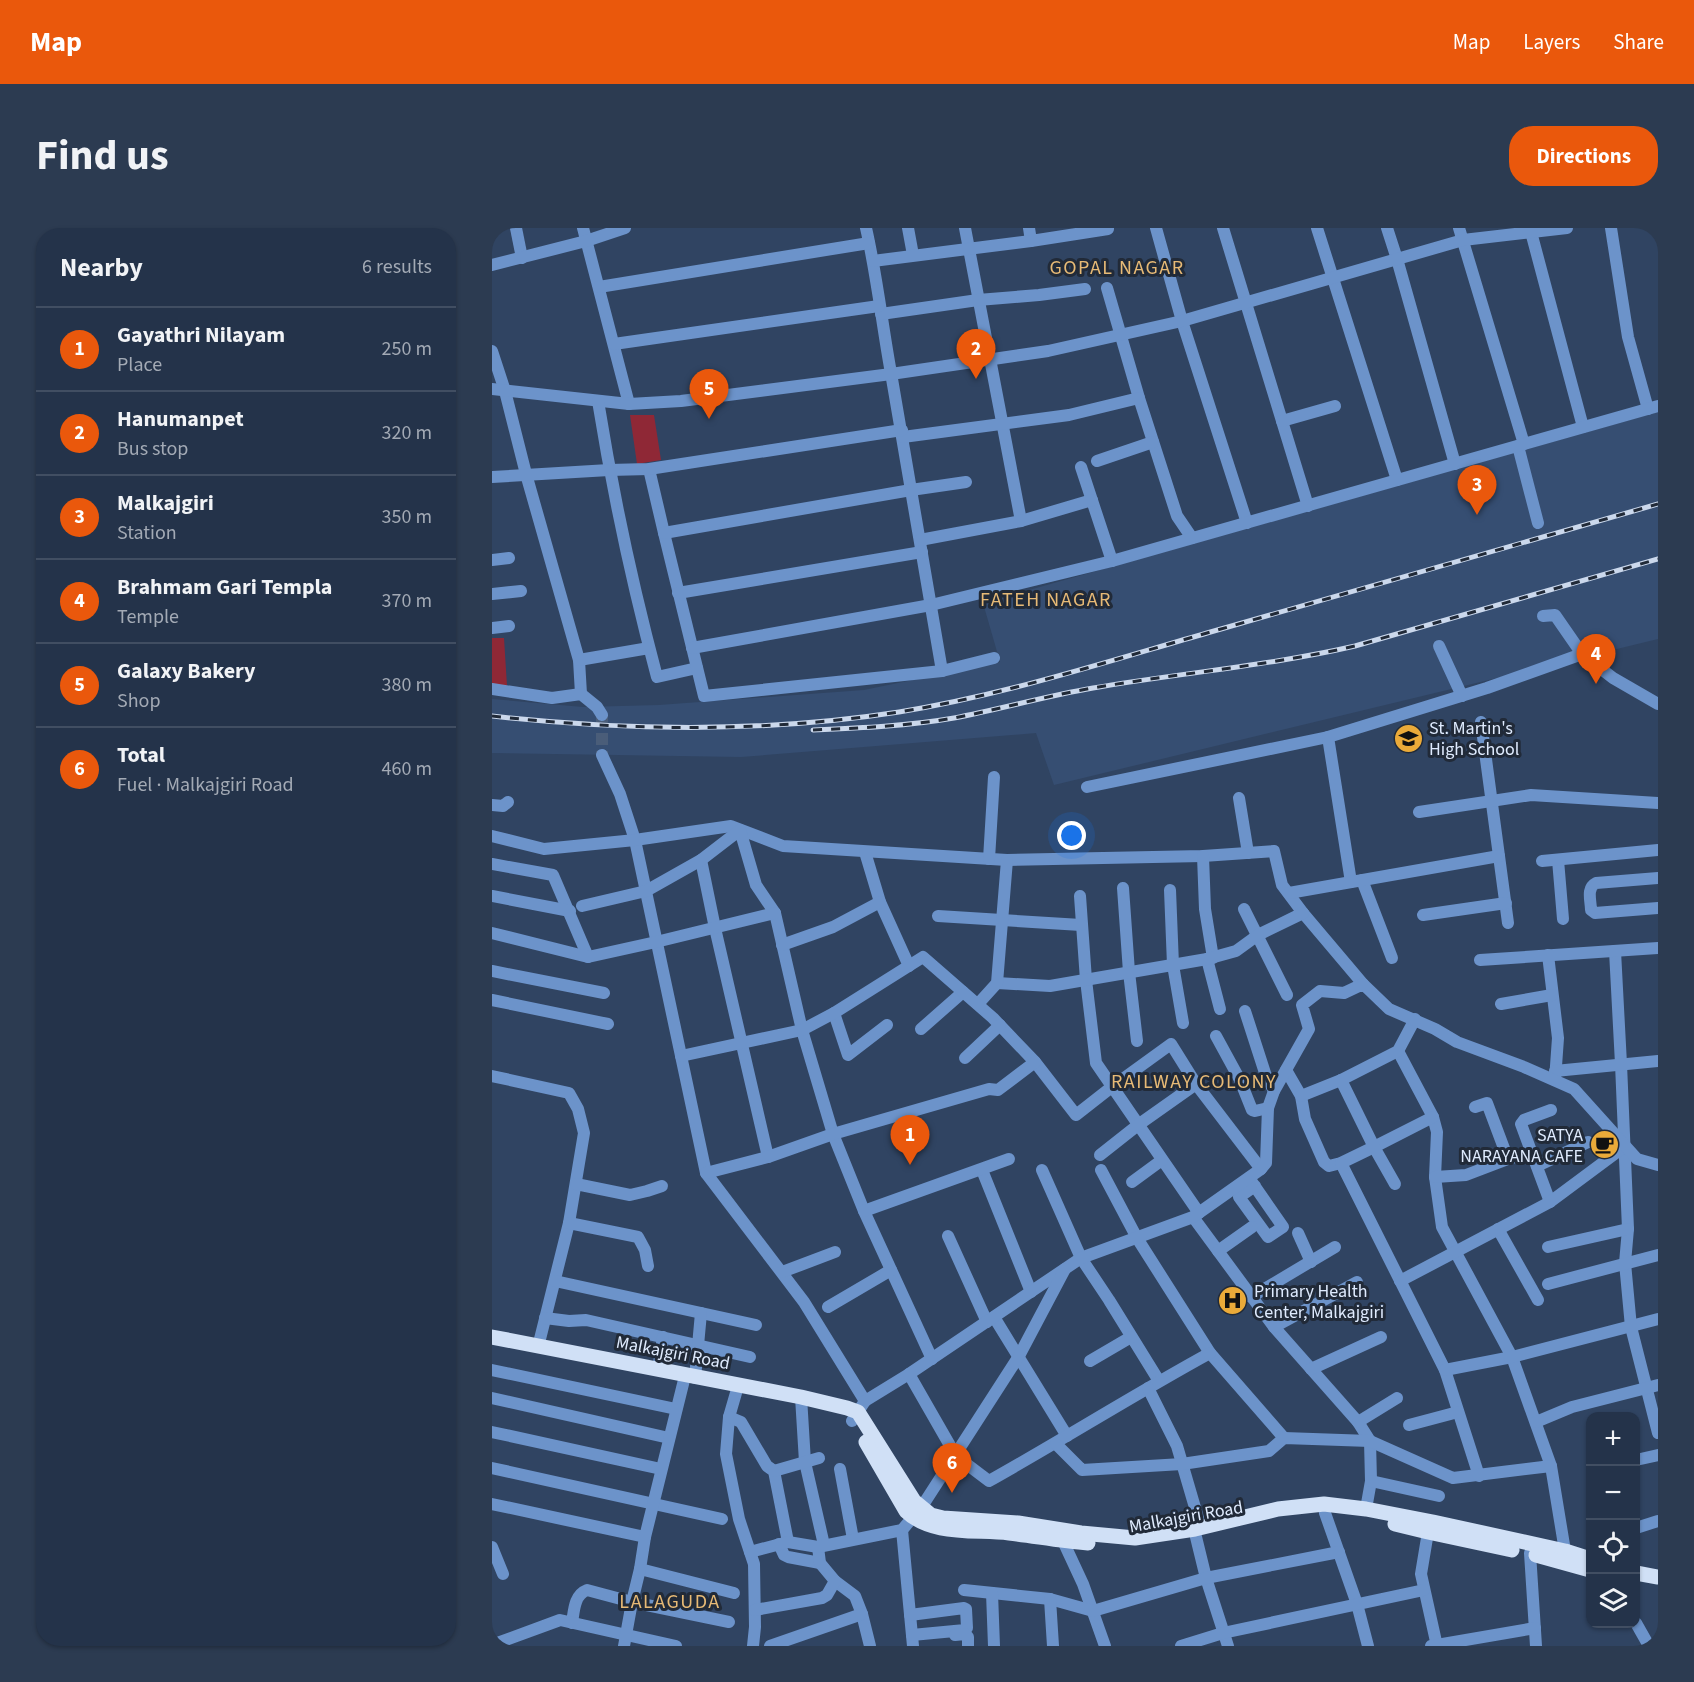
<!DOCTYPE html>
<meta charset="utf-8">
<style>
body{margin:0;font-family:"Source Sans 3",sans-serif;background:#2c3b51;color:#f1f3f6}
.controls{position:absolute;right:18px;bottom:18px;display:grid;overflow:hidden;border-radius:12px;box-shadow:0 2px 4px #0004}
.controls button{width:54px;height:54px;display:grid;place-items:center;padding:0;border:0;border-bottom:2px solid #414e62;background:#24334a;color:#f1f3f6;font:30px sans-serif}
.you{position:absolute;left:580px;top:608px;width:21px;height:21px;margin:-15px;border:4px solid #fff;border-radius:50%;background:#1a73e8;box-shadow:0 0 0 9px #1a73e833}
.badge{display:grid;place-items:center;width:39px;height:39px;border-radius:50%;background:#ea580c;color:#fff;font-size:20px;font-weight:700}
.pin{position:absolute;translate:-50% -50px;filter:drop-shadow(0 2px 3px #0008)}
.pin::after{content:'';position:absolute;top:32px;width:21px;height:18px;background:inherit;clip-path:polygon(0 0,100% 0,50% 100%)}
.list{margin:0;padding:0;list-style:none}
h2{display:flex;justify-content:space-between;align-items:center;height:78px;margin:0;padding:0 24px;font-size:26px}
h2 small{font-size:20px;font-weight:400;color:#a3aab5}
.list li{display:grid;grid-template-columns:39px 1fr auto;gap:18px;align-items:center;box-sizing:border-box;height:84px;padding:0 24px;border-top:2px solid #414e62}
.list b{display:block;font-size:22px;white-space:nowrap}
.list p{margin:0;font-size:20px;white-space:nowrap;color:#a3aab5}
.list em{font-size:20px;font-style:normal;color:#a3aab5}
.icon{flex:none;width:33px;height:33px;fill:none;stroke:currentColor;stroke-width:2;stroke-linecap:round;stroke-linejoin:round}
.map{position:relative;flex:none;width:1166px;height:1418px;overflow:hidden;border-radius:24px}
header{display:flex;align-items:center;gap:36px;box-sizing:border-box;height:84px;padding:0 30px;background:#ea580c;color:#fff}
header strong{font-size:28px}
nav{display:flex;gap:33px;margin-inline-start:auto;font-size:21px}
.intro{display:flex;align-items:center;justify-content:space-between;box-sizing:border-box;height:144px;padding:0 36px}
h1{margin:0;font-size:42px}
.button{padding:15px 27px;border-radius:24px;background:#ea580c;color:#fff;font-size:21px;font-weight:700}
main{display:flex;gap:36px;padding:0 36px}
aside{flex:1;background:#24334a;border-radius:24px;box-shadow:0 2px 4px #0004}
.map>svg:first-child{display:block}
.built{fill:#364e72}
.green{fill:#8f2836}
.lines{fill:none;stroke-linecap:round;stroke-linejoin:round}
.minor-tunnel{stroke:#4a5d79;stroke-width:12;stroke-dasharray:12 6;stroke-linecap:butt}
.minor{stroke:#6c93ca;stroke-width:12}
.major{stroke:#d0e0f6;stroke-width:15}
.rail-casing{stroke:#cbd8ec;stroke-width:5}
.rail{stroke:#212a38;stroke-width:3;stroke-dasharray:9;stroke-linecap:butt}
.labels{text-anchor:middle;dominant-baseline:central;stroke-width:6;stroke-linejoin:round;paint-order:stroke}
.poi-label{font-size:18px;fill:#dfebfe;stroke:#212a38;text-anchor:start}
.street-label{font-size:18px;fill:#dfebfe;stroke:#212a38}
.neighbourhood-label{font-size:20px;letter-spacing:1.5px;fill:#e7ba76;stroke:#212a38}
</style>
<header>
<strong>Map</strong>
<nav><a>Map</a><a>Layers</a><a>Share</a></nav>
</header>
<div class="intro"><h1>Find us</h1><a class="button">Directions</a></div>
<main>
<aside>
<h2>Nearby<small>6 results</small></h2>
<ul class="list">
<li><span class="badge">1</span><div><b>Gayathri Nilayam</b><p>Place</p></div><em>250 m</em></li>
<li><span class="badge">2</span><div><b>Hanumanpet</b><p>Bus stop</p></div><em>320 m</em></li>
<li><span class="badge">3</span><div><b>Malkajgiri</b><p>Station</p></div><em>350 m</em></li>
<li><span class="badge">4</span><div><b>Brahmam Gari Templa</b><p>Temple</p></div><em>370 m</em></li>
<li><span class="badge">5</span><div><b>Galaxy Bakery</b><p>Shop</p></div><em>380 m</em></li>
<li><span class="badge">6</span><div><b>Total</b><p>Fuel · Malkajgiri Road</p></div><em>460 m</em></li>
</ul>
</aside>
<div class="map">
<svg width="1166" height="1418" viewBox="0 0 1166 1418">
<rect width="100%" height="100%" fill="#304462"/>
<polygon class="built" points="1166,184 1166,411 562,557 544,505 249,529 0,525 0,471 91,479 167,477 372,462 508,434 491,375"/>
<g class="green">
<polygon points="138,187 162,187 169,232 145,236"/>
<polygon points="0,410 12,410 15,458 0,456"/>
</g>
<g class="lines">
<polyline class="minor-tunnel" points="110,487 110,527"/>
<g class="minor">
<polyline points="24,0 30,30"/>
<polyline points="91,0 137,176"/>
<path d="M374 0C385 48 390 96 399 145 416 244 433 343 450 443"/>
<polyline points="416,0 421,27"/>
<polyline points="473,0 529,293"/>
<polyline points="537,0 539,13"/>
<polyline points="664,0 690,93 755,295"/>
<polyline points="731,0 816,278"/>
<polyline points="825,0 905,252"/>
<polyline points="895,0 905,31 963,236"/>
<polyline points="967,0 1032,216"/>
<polyline points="1119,0 1136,109 1156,181"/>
<polyline points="1039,4 1091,199"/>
<polyline points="381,33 539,13 616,1"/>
<polyline points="0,37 94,13 133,0"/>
<polyline points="107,59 377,15"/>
<polyline points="615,60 647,170 685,288 700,310"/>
<polyline points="389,86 486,72 547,67 593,61"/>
<polyline points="122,116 387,78"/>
<polyline points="0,123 13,163 34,246 87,432 89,466"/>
<polyline points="0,161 137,176 189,173 399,146 556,123 690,93 971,12 1075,0"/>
<path d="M106 173C121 266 141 359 165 449L205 440"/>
<polyline points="790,193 843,178"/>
<polyline points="411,209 577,187 647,170"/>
<polyline points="1026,218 1046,295"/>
<polyline points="605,233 661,214"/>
<polyline points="589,239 620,333"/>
<polyline points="157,241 172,305 212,468 450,443 502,430"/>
<polyline points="0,249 117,242 157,241 410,202"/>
<polyline points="172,305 419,262 474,254"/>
<polyline points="428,312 529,293 600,272"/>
<polyline points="0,332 17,330"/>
<polyline points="186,365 430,324"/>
<polyline points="0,366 29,363"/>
<polyline points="1051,388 1063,387 1090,426"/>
<polyline points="0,400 17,398"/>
<polyline points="947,418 970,468"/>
<polyline points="200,420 439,377 620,333 1166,178"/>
<polyline points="87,432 157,420"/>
<polyline points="0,461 60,470 89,466 105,479 110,487"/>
<polyline points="989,494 1016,695"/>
<polyline points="110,527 128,566 143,612 214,945 312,1074 373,1173"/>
<polyline points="595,559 836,509"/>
<polyline points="747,570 756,625"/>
<polyline points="0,577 11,578 16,574"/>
<polyline points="927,584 1039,567 1166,575"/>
<polyline points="0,608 52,621 143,612 239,598 291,618 515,632 711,628 782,623 790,657 811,685 871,756"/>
<polyline points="373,624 388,674 417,738"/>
<polyline points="711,628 713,681 721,730"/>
<polyline points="497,631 502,549"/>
<polyline points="209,632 223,700 276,929"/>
<polyline points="1066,632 1071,691"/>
<polyline points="1050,633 1166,622"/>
<polyline points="0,636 61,647 96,729"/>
<path d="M1166 650 1104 655C1094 660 1099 673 1099 682L1103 685 1166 680"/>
<polyline points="870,652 900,730"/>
<polyline points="859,654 836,509 995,460 1090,426 1121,450 1166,476"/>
<polyline points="631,660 637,744 645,813"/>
<polyline points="678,662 681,737 691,795"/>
<polyline points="797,665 1007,628"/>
<polyline points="0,668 78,683"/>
<polyline points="588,668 594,752 604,835 707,985"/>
<polyline points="90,678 154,663 209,632 248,602 264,657 283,685 310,802 341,906 372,983 440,1131"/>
<polyline points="752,681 795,767"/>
<polyline points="931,687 1014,675"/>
<polyline points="446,688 589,697"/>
<polyline points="0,705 96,729 164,714 283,685"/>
<polyline points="290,717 341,699 388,674"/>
<polyline points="1123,723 1129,836 1136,1001 1133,1035 1139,1099 1166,1205"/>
<polyline points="1056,727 1066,810 1063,852"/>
<polyline points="715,731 728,781"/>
<polyline points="988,732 1166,720"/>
<polyline points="0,743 112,765"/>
<polyline points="505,755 558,758 715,731 744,723 766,707 811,685"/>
<polyline points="0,772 116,796"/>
<polyline points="486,776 505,755 515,632"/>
<polyline points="1009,776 1060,767"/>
<polyline points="753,783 774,848 782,863"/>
<polyline points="342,785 356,827 395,797"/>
<polyline points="429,801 471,764"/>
<polyline points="724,808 748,852 760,882 763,883 776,880"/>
<polyline points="906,823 941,889 945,904 943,949 950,999 1020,1129 1059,1238 1073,1323"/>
<polyline points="189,828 310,802 342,785 431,729 501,790 543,834 584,887 621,858 679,816 704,856 769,941"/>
<polyline points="473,830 508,797"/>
<polyline points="794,842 809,868 813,891 832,934 837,938 849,935 882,919 941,889"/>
<polyline points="1063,843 1166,833"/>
<polyline points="0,848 77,865 86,881 92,905 77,995 46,1119"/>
<polyline points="849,852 882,919 903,956"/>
<polyline points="809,868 849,852 906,823 923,791"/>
<polyline points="983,879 995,875 1016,931"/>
<polyline points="608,927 646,897 704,856"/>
<polyline points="849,935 953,1142 987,1248"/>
<polyline points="1045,938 1096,914"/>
<polyline points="490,942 539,1064"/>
<polyline points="550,942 589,1030 617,1072 667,1153"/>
<polyline points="609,942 645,1010 718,1125 792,1210"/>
<polyline points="214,945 276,929 341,906 497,861 506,862 543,834"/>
<polyline points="943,949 974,947 1016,931 1039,925"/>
<polyline points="757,950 791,999 776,1009 747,969 763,958"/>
<polyline points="640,954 670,932"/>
<polyline points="84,956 138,967 155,963 170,958"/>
<polyline points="1058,974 1029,896 1032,892 1059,882"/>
<polyline points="372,983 517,931"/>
<polyline points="701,989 782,1099 866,1194 878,1213 879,1253 874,1281"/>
<polyline points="77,995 146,1009 153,1022 156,1038"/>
<polyline points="1006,1001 1046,1072"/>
<polyline points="806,1005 819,1034"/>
<polyline points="456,1008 495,1094"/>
<polyline points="1056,1019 1136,1001"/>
<polyline points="726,1023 760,999"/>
<polyline points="290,1044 343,1024"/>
<polyline points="63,1053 264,1097"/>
<polyline points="908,1053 1058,974 1132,919"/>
<polyline points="1056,1056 1166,1027"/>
<polyline points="759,1069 843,1019"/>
<polyline points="336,1079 399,1042"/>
<polyline points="502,1089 575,1208"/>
<polyline points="53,1090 77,1093 94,1092 258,1129"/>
<polyline points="782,1099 865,1054"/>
<polyline points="598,1133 639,1109"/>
<polyline points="819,1141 889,1109"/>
<polyline points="0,1142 184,1181"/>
<polyline points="166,1142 171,1109"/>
<polyline points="953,1142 1020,1129 1166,1091"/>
<path d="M417 1146 464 1228 497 1253C572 1211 643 1166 718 1125"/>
<polyline points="203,1150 209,1085"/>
<polyline points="246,1158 237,1189 234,1226 247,1291 262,1336 263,1399 261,1418"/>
<polyline points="656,1160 685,1218 709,1300"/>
<polyline points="309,1169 313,1234 332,1317"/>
<polyline points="0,1170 177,1210"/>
<polyline points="237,1189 249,1194 275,1238 282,1243 296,1314"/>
<polyline points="360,1193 373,1173 417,1146 589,1030 701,989 769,941 774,935 776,880 782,863 817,801 810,777 828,763 852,765 871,756 897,781 943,801 965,814 1032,839 1082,861 1145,931 1166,937"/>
<polyline points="866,1194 905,1170"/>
<polyline points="1044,1194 1080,1179 1166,1157"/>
<polyline points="917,1197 966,1184"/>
<polyline points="0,1204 169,1241"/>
<polyline points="564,1216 590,1242 690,1236 777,1223 792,1210 878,1213 961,1250 1059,1238"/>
<polyline points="1144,1232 1166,1227"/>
<polyline points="0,1240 230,1291"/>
<polyline points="348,1241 361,1311"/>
<polyline points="282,1243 327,1230"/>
<polyline points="879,1253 947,1268"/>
<polyline points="0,1276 153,1309"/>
<polyline points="832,1276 833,1285 865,1376 876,1418"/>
<polyline points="429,1280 527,1128 573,1041"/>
<polyline points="1144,1300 1166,1293"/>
<polyline points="410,1302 421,1418"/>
<polyline points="936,1304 929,1346 945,1418"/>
<polyline points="704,1309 714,1350 736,1418"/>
<polyline points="571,1313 591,1356 613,1418"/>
<polyline points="287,1316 292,1327 296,1329 328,1335"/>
<polyline points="0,1319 11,1346"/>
<polyline points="326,1319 328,1335 343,1353 363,1368 370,1386 378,1418"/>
<polyline points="258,1324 296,1314 326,1319 410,1302 421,1289"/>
<polyline points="1038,1325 1044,1418"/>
<polyline points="148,1341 242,1365"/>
<polyline points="472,1362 558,1371 601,1383 714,1350 847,1324"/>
<polyline points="500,1365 502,1418"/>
<polyline points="558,1371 561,1418"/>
<polyline points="263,1382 330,1370 335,1367 343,1353"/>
<polyline points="418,1387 472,1380 474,1381 475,1400 473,1402 420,1407"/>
<path d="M80 1395C82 1383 82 1367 95 1362L140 1374 237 1394"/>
<polyline points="1144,1395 1157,1418"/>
<polyline points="463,1407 473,1406 476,1409 476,1418"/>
<polyline points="0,1417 68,1392 184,1418"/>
<polyline points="132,1418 140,1374 148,1341 153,1309 193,1148"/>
<polyline points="278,1418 370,1386"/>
<polyline points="689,1418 731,1405 932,1362"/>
<polyline points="939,1418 1043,1400"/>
</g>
<g class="major">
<polyline points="0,1109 309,1169 355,1180 366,1184 422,1273 439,1287 451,1290 526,1295 589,1305 643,1310 703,1301 786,1281 832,1276 874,1281 941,1294 1073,1323 1098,1331"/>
<path d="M374 1214 414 1283C440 1308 483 1301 517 1305 543 1308 569 1313 596 1315"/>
<polyline points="903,1296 936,1304 1020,1322"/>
<polyline points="1044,1327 1098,1342"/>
<polyline points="1144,1345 1166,1349"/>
</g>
<defs>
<g id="rail">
<path d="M0 488C136 503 272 505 407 484 512 467 614 434 715 405 866 362 1016 319 1166 276"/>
<path d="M321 502C369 500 416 498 462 490 509 481 554 468 601 460 688 445 776 438 863 418L1166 331"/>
</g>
</defs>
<use href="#rail" class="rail-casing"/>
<use href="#rail" class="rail"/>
</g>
<defs>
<symbol id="school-disc" viewBox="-11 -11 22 22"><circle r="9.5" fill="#eaaa39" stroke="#212a38"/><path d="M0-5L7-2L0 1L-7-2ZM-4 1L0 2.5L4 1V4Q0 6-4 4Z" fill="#111"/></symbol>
<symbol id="cafe-disc" viewBox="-11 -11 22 22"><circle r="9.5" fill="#eaaa39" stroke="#212a38"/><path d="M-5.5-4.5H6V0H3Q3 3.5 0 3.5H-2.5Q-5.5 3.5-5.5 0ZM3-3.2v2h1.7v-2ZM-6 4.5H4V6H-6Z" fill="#111"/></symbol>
<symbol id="hospital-disc" viewBox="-11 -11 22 22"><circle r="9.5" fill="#eaaa39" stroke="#212a38"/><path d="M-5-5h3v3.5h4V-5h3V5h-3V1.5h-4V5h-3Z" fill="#111"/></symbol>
</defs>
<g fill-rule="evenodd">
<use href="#school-disc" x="900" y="494" width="33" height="33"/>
<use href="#cafe-disc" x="1096" y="900" width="33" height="33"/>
<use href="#hospital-disc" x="724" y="1056" width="33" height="33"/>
</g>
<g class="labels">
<g class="poi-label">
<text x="937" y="500">St. Martin's<tspan x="937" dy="21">High School</tspan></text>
<text x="1091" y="907" text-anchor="end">SATYA<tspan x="1091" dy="21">NARAYANA CAFE</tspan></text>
<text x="762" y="1063">Primary Health<tspan x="762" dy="21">Center, Malkajgiri</tspan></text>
</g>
<g class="street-label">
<text transform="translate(181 1125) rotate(11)">Malkajgiri Road</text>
<text transform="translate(694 1289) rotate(-10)">Malkajgiri Road</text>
</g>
<g class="neighbourhood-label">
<text x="625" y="40">GOPAL NAGAR</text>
<text x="554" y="372">FATEH NAGAR</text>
<text x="702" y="854">RAILWAY COLONY</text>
<text x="178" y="1374">LALAGUDA</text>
</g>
</g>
</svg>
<div class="controls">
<button>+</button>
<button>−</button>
<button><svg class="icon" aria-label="locate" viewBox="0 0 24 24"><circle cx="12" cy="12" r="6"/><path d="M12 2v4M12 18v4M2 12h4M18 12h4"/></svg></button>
<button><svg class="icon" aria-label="layers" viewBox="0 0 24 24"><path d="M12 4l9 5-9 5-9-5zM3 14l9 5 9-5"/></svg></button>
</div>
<div class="you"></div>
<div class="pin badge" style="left:418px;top:937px">1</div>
<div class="pin badge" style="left:484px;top:151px">2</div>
<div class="pin badge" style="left:985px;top:287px">3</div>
<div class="pin badge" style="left:1104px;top:456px">4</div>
<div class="pin badge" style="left:217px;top:191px">5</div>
<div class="pin badge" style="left:460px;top:1265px">6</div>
</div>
</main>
